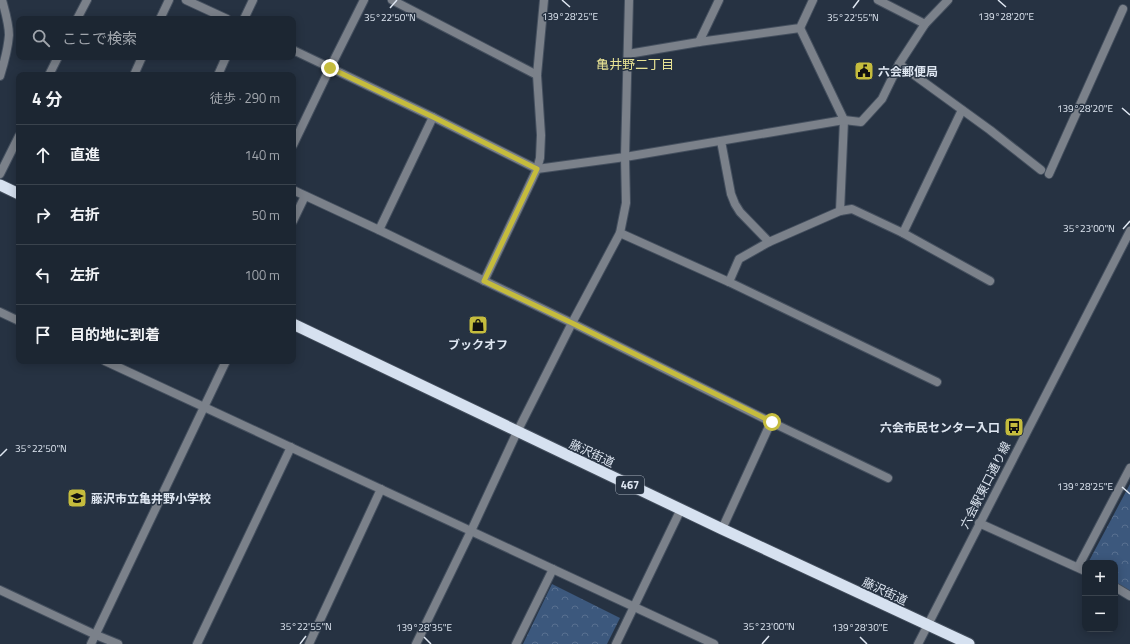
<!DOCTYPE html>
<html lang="ja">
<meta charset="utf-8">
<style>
body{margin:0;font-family:"Titillium Web","Noto Sans JP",sans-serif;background:#29323e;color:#f1f3f6}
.controls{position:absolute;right:12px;bottom:12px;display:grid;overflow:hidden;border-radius:8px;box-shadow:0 2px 10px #0003}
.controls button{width:36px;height:36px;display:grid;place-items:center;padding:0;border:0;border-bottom:1px solid #3a434d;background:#1c2632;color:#f1f3f6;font:20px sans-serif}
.stop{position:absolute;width:12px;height:12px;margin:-9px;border:3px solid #c5bc3d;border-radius:50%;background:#fff}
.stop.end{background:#c5bc3d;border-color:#fff;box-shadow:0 1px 4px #0008}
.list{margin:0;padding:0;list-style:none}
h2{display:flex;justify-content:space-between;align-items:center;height:52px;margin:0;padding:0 16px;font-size:17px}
h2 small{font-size:13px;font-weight:400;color:#a0a5ac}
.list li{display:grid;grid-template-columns:26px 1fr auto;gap:12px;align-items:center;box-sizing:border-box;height:60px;padding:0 16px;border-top:1px solid #3a434d}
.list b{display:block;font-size:15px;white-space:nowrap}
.list em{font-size:13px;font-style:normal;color:#a0a5ac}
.icon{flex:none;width:22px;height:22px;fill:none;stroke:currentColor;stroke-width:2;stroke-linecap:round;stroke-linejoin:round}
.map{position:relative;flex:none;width:1130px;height:644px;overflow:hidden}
.search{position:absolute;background:#1c2632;box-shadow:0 2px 10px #0003;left:16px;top:16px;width:280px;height:44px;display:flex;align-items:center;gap:10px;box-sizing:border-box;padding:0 14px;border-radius:8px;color:#a0a5ac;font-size:15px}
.panel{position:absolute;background:#1c2632;box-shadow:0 2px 10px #0003;left:16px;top:72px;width:280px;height:292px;border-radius:8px}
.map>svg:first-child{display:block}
.forest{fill:url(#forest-crowns)}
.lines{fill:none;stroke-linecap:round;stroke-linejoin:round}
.minor-casing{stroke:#444f5e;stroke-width:10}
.tertiary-casing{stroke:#444f5e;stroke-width:10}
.trunk-casing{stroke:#444f5e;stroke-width:13}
.minor{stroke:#7b818a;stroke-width:8}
.tertiary{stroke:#7b818a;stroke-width:8}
.trunk{stroke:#d6e1f0;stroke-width:11}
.route{stroke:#c5bc3d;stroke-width:5}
.ticks{fill:none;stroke:#dfe7f2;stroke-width:1.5}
.labels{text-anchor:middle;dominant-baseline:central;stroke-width:3;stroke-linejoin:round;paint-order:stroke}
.shield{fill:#263242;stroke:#a8b1bd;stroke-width:1}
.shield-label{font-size:11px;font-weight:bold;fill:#dfe7f2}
.poi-label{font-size:12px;font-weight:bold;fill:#dfe7f2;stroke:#263242;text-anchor:start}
.street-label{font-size:12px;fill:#dfe7f2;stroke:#263242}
.neighbourhood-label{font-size:13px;fill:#e8e394;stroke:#263242}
.ticks-label{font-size:10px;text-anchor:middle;fill:#dfe7f2;stroke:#263242;stroke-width:3;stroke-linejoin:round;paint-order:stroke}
</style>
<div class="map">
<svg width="1130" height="644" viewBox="0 0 1130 644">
<defs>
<pattern id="forest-crowns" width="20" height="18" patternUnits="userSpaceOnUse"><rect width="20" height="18" fill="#3c587d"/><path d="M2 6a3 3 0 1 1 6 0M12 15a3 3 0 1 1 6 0" fill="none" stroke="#587090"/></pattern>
</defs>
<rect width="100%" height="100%" fill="#263242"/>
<g class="forest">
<polygon points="1130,484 1130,592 1115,584 1115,563 1088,563"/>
<polygon points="552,584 620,618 607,644 523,644"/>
</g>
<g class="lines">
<defs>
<g id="minor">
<polyline points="186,0 227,19"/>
<polyline points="392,0 537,75"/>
<polyline points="878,0 925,24"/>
<polyline points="77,19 87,0"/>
<polyline points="160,19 169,0"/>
<polyline points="244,19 253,0"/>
<polyline points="800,28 844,120 840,211"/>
<polyline points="699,42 719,0"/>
<polyline points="293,50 433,117 537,169 625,157 844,120 861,122 882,99 899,64 925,24 948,0"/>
<polyline points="628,54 699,42 800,28 813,0"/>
<polyline points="899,64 990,130 1041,170"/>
<polyline points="49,75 58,57"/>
<polyline points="134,75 142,57"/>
<polyline points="218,75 226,57"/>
<path d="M0 76C4 63 8 49 9 35 9 24 5 11 2 0"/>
<polyline points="721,141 731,194 735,204 740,212 769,242"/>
<polyline points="293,145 330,68 364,0"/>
<polyline points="0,174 19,136"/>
<polyline points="1049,174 1123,9"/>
<polyline points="293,190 379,230 572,323 771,422"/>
<polyline points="293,221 305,196"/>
<polyline points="379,230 433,117"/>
<polyline points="620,233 729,282 937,382"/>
<polyline points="903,233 962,110"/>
<polyline points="484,281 537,169 540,158 541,135 537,75 544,0"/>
<polyline points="729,282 739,259 769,242 840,211 852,209 903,233 990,281"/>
<polyline points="0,312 19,321"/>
<polyline points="105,361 714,644"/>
<polyline points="979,523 1085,571"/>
<polyline points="722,529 771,422 888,478"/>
<polyline points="1078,567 1130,468"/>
<polyline points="1115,587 1130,596"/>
<polyline points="0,590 96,635 118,644"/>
<polyline points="91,644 226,361"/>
<polyline points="197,644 291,447"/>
<polyline points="309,644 381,489"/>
<polyline points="416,644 471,531 517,432 572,323 620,233 626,203 625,157 629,0"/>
<polyline points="516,644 553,569"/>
<polyline points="616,644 681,509"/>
</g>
<polyline id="tertiary" points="918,644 1130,231"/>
<g id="trunk">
<polyline points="0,185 19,194"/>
<polyline points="293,324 722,529 969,644"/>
</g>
</defs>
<use href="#minor" class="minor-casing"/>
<use href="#tertiary" class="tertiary-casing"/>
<use href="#trunk" class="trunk-casing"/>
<use href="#minor" class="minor"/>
<use href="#tertiary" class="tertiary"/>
<use href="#trunk" class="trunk"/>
</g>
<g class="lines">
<polyline class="route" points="330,68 433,117 537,169 484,281 572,323 772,422"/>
</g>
<path class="ticks" d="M562 0 570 7M998 0 1006 7M390 8 397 0M853 8 859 0M1122 108 1130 115M1123 229 1130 221M0 456 7 449M1122 487 1130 494M424 637 431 644M860 637 867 644M300 644 306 636M762 644 769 636"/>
<defs>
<symbol id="civic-square" viewBox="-11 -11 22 22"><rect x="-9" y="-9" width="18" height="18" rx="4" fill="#c5bc3d" stroke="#263242"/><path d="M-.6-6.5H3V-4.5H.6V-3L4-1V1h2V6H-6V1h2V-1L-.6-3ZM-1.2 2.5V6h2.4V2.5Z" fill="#111"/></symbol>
<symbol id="shop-square" viewBox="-11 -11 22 22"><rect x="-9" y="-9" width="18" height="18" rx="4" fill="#c5bc3d" stroke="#263242"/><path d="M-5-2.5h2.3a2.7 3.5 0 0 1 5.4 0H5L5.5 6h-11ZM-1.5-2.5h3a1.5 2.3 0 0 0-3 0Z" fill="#111"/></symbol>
<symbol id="bus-square" viewBox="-11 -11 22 22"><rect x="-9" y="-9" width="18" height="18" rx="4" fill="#c5bc3d" stroke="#263242"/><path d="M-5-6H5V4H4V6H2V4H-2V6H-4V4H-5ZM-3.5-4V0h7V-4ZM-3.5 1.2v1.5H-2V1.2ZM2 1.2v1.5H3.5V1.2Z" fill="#111"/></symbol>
<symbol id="school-square" viewBox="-11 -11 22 22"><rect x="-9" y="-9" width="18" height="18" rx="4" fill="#c5bc3d" stroke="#263242"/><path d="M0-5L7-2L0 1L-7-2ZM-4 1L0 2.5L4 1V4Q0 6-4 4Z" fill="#111"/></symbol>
</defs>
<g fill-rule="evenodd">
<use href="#civic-square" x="853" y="60" width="22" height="22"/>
<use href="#shop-square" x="467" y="314" width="22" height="22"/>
<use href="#bus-square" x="1003" y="416" width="22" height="22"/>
<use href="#school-square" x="66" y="487" width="22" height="22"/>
</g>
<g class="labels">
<rect class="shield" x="616" y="476" width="28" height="18" rx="3"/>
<g class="shield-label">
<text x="630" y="485">467</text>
</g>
<g class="poi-label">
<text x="878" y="71">六会郵便局</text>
<text x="478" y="344" text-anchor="middle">ブックオフ</text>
<text x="1000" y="427" text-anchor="end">六会市民センター入口</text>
<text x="91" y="498">藤沢市立亀井野小学校</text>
</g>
<g class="street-label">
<text transform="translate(592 453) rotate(25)">藤沢街道</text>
<text transform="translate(985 485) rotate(-63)">六会駅東口通り線</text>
<text transform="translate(885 591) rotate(25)">藤沢街道</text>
</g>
<g class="neighbourhood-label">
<text x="635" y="64">亀井野二丁目</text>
</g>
</g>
<g class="ticks-label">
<text x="570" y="20">139°28'25"E</text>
<text x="1006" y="20">139°28'20"E</text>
<text x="390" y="21">35°22'50"N</text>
<text x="853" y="21">35°22'55"N</text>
<text x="1085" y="112">139°28'20"E</text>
<text x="1089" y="232">35°23'00"N</text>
<text x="41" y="452">35°22'50"N</text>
<text x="1085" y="490">139°28'25"E</text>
<text x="306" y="630">35°22'55"N</text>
<text x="769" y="630">35°23'00"N</text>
<text x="424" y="631">139°28'35"E</text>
<text x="860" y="631">139°28'30"E</text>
</g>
</svg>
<div class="controls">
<button>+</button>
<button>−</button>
</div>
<div class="stop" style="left:772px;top:422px"></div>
<div class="stop end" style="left:330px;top:68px"></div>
<div class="search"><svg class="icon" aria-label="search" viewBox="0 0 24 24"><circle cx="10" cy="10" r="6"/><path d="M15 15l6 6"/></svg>ここで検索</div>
<section class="panel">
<h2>4 分<small>徒歩 · 290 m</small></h2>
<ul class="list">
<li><svg class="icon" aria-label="ahead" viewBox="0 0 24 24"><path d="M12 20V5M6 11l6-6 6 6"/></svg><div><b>直進</b></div><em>140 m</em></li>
<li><svg class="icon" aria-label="right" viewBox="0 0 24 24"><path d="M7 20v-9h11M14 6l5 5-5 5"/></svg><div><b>右折</b></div><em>50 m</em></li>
<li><svg class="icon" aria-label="left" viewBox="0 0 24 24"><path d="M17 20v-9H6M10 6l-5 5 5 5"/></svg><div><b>左折</b></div><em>100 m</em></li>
<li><svg class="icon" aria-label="arrive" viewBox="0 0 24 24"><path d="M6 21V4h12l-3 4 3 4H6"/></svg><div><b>目的地に到着</b></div></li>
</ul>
</section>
</div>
